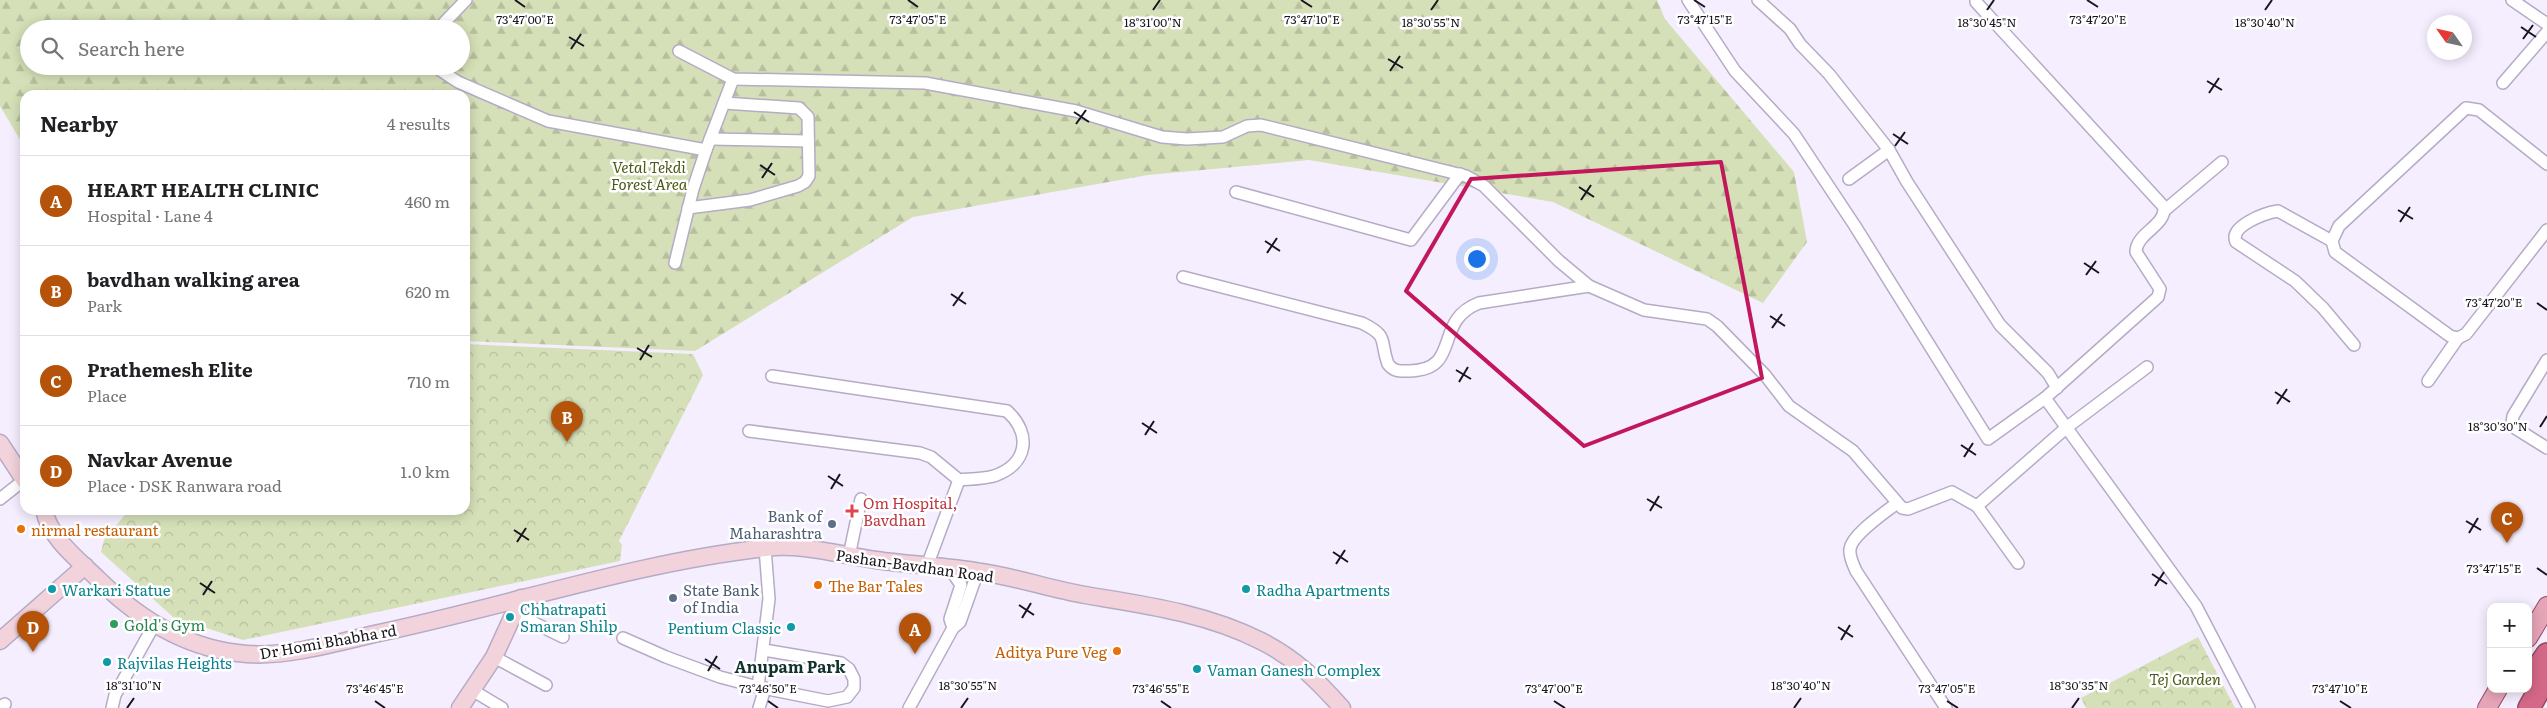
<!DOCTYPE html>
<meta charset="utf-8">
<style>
body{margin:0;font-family:Literata,serif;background:#f2f2f2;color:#202124}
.controls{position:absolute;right:15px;bottom:15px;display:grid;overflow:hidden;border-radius:10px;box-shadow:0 2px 12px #0003}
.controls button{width:45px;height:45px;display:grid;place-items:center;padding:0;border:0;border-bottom:1px solid #e0e0e0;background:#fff;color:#202124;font:25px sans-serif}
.compass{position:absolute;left:2427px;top:15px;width:45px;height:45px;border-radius:50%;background:#fff;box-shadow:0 2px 12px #0003;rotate:304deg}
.you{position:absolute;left:1476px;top:258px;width:18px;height:18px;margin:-12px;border:4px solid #fff;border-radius:50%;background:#1a73e8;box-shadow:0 0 0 8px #1a73e833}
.badge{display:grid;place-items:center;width:32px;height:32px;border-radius:50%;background:#b45309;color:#fff;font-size:16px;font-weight:700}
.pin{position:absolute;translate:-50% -41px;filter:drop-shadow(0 1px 2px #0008)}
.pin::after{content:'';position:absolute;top:26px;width:18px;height:15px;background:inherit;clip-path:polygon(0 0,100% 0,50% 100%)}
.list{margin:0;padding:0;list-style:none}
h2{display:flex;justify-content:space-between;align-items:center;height:65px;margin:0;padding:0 20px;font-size:21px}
h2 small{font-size:16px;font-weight:400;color:#757577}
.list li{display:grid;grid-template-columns:32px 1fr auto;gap:15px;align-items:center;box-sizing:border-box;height:90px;padding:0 20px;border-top:1px solid #e0e0e0}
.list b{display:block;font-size:19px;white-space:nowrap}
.list p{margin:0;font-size:16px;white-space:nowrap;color:#757577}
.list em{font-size:16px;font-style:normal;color:#757577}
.icon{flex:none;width:28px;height:28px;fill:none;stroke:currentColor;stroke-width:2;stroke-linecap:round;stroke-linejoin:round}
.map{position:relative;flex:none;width:2547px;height:708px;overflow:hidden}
.search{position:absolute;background:#fff;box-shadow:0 2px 12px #0003;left:20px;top:20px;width:450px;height:55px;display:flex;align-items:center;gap:12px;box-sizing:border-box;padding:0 18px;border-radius:28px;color:#757577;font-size:19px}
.panel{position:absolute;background:#fff;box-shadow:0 2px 12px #0003;left:20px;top:90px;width:450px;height:425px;border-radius:15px}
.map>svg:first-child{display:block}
.forest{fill:url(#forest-firs);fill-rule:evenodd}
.park{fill:url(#park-crowns)}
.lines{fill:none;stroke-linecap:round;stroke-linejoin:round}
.street-casing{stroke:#b6abc5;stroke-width:14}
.secondary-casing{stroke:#b6abc5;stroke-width:19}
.primary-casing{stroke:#934b63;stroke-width:20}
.highway-casing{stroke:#934b63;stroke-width:24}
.street{stroke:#fff;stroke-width:11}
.secondary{stroke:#f2d2db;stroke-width:16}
.primary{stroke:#e5a4b8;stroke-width:18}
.highway{stroke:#d46888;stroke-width:21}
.marked{fill:none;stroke:#c2185b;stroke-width:4;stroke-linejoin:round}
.ticks{fill:none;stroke:#19151e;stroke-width:2}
.health-dot{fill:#e0444e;stroke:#fff;stroke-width:2}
.service-dot{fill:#5c6f8a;stroke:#fff;stroke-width:2}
.food-dot{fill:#e8710a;stroke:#fff;stroke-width:2}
.culture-dot{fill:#0f9aa8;stroke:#fff;stroke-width:2}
.leisure-dot{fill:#2e9e5b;stroke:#fff;stroke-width:2}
.labels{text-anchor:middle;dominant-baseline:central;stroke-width:5;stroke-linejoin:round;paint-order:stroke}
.park-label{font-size:15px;font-style:italic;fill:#4c5a15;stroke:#fff}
.health-label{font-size:15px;fill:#be3a42;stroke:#fff;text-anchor:start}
.service-label{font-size:15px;fill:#4e5e75;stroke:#fff;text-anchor:end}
.food-label{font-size:15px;fill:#c56008;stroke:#fff;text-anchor:start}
.street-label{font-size:15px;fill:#19151e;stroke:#fff}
.culture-label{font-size:15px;fill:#0d838f;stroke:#fff;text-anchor:start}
.leisure-label{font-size:15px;fill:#27864d;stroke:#fff;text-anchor:start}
.neighbourhood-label{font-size:16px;font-weight:bold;fill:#10312c;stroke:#fff}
.ticks-label{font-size:12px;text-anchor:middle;fill:#19151e;stroke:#fff;stroke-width:5;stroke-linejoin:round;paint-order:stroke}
</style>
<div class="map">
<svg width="2547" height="708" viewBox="0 0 2547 708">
<defs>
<pattern id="forest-firs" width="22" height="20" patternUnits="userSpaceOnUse" patternTransform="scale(1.25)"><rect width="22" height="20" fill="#d5e0b8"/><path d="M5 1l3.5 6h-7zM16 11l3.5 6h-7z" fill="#b6bf9e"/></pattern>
<pattern id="park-crowns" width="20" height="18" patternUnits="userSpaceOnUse" patternTransform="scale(1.25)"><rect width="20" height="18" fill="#d5e0b8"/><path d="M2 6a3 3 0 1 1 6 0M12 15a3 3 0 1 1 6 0" fill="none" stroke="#b6bf9e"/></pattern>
</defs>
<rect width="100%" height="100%" fill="#f5eeff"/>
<path class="forest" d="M0 0H1657L1665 19 1794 172 1807 242 1763 303 1553 202 1309 160 1148 175 913 217 695 351 465 341V95H25V148L0 106ZM29 29H461V66H29Z"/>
<g class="park">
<polygon points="465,344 693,354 703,375 619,541 622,545 620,561 243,640 173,617 101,552 104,540 129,510 465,510"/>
<polygon points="2198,637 2235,708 2086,708 2081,698"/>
</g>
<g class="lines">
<defs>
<g id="street">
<polyline points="1688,0 1735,71 1794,134 1855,226 1988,439 2045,398"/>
<polyline points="1758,0 1790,29 1800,44 1829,74 1889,150 1907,182 2000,325 2048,373 2057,388"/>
<path d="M1976 0V2L2164 207C2166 226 2136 233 2136 252L2160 289 2158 297 2045 398 2196 606 2249 708"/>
<polyline points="2512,0 2547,24"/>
<polyline points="438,29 466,0"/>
<polyline points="679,51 733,79 925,83 1076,111 1162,137 1187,139 1223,137 1247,126 1261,125 1466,176 1484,186 1559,261 1589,286 1644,310 1707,319 1717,326 1765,375 1789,406 1853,451 1902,508 1908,509 1952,492 1977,506"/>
<polyline points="434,66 458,82 548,121 706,150 733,79"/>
<polyline points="2503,83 2547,32"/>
<polyline points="710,139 808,141"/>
<polyline points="2547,164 2479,110 2466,108 2339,226 2332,241 2335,252 2450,336 2458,338 2466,334 2547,230"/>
<polyline points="1849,179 1889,150"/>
<polyline points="1236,192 1411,240 1460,174"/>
<polyline points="688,208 750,200 798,186 805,182 809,176 808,117 799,108 724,103"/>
<polyline points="2165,210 2222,162"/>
<path d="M2332 241 2278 211C2265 213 2229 226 2236 242L2295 281 2323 308 2354 345"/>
<polyline points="675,263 693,189 706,150"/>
<path d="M1183 277 1362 323C1390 337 1379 340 1388 364 1394 372 1400 371 1409 371 1463 370 1432 321 1479 303L1589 286"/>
<polyline points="2547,360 2513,416 2512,423 2515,428 2547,448"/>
<polyline points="2428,381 2458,338"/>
<path d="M749 431 920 453 931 457 959 480C970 479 983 479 994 476 1028 464 1032 434 1007 411L772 376"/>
<polyline points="0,499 24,480"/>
<path d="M1897 503C1886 512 1852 534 1850 549 1849 557 1853 564 1856 571L1946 708"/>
<polyline points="849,556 861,499"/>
<polyline points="2018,563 1977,506 2066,428 2147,367"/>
<polyline points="927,566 959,480"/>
<polyline points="950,569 961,585 950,619 953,628"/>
<polyline points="514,613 563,637"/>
<polyline points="623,638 666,657 720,677 758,687 828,701 847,697 854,688 854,679 849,669 841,663 764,650"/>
<polyline points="494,657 546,685"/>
<polyline points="758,687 769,599 765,548"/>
<polyline points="472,690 502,708"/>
<polyline points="0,707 5,704"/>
<polyline points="112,708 115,695 154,625"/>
<polyline points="759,708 765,688"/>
<polyline points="909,708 953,628 960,622 978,571"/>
</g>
<g id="secondary">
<polyline points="0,443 25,481"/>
<path d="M44 510C50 539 79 560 99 580 140 620 189 650 247 654 288 657 340 642 379 633 508 606 633 563 765 548 801 543 840 555 876 560 911 565 947 566 981 572 1016 577 1050 589 1085 595 1145 605 1206 613 1261 641 1295 658 1317 680 1342 708"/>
<polyline points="0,641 85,566"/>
<polyline points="460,708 494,657 521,598"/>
</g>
<g id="primary">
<polyline points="2528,638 2547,606"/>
<polyline points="2487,708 2498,689"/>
</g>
<g id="highway">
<polyline points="2528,682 2547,654"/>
<polyline points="2529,708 2547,676"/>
</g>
</defs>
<use href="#street" class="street-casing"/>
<use href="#secondary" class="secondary-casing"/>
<use href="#primary" class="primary-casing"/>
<use href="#highway" class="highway-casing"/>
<use href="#street" class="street"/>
<use href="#secondary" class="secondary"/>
<use href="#primary" class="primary"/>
<use href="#highway" class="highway"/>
</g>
<path class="marked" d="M1721 162 1762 378 1584 446 1406 291 1471 179Z"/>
<path class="ticks" d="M515 0 525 7M908 0 918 7M1301 0 1312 7M1694 0 1705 7M2087 0 2098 7M1153 10 1160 0M1431 10 1438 0M1987 10 1994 0M2265 10 2272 0M2521 27 2536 37M569 37 584 46M2523 39 2533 25M571 49 581 34M1388 59 1403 68M1390 71 1400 56M2207 81 2222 90M2209 93 2219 78M1074 112 1089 122M1076 124 1086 110M1893 134 1908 144M1895 146 1905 132M760 165 775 175M762 178 772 163M1579 187 1594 197M1581 200 1591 185M2398 210 2413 219M2400 222 2410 207M1265 241 1280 251M1267 253 1277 238M2084 263 2099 273M2086 275 2096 261M951 294 966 304M2537 303 2547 310M953 306 963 292M1770 316 1785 326M1772 328 1782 314M637 348 652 357M640 360 649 345M1456 370 1471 379M1459 382 1468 367M2275 392 2290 402M2277 404 2287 389M1142 423 1157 433M2540 427 2547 416M1145 435 1154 421M1961 445 1976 455M1964 457 1973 443M828 476 843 486M831 489 840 474M1647 499 1662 508M1650 511 1659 496M2466 521 2481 530M514 530 529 540M2469 533 2478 518M517 542 526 528M1333 552 1348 562M1336 564 1345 550M2537 568 2547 575M2152 574 2167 584M200 583 215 593M2155 586 2164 572M203 595 212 581M1019 605 1034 615M1022 618 1031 603M1838 627 1853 637M1841 640 1850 625M705 659 720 669M708 671 717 656M375 701 385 708M768 701 778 708M1161 701 1171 708M1554 701 1565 708M1947 701 1958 708M2340 701 2351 708M127 708 134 698M961 708 968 698M1794 708 1801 698M2072 708 2079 698"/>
<path class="health-dot" d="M849.5 503.5h5v5h5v5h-5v5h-5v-5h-5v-5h5z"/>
<g class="service-dot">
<circle cx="832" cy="524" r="5"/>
<circle cx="673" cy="598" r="5"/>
</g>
<g class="food-dot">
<circle cx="21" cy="529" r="5"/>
<circle cx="818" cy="585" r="5"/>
<circle cx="1117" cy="651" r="5"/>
</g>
<g class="culture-dot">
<circle cx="52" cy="589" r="5"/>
<circle cx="1246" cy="589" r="5"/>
<circle cx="510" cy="617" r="5"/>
<circle cx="791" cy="627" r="5"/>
<circle cx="107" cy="662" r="5"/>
<circle cx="1197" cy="669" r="5"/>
</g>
<circle class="leisure-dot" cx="114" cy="624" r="5"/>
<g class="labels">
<g class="park-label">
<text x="649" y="166">Vetal Tekdi<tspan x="649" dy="17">Forest Area</tspan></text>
<text x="2185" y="678">Tej Garden</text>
</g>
<g class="health-label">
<text x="863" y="502">Om Hospital,<tspan x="863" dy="17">Bavdhan</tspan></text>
</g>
<g class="service-label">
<text x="822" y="515">Bank of<tspan x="822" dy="17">Maharashtra</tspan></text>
<text x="683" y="589" text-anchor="start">State Bank<tspan x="683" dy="17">of India</tspan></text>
</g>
<g class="food-label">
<text x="31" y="529">nirmal restaurant</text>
<text x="828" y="585">The Bar Tales</text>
<text x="1107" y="651" text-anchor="end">Aditya Pure Veg</text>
</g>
<g class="street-label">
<text transform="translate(915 565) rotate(8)">Pashan-Bavdhan Road</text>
<text transform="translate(328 641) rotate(-10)">Dr Homi Bhabha rd</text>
</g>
<g class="culture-label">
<text x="62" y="589">Warkari Statue</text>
<text x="1256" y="589">Radha Apartments</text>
<text x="520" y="608">Chhatrapati<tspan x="520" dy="17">Smaran Shilp</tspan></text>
<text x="781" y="627" text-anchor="end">Pentium Classic</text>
<text x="117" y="662">Rajvilas Heights</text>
<text x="1207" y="669">Vaman Ganesh Complex</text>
</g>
<g class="leisure-label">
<text x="124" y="624">Gold's Gym</text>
</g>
<g class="neighbourhood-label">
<text x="790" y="666">Anupam Park</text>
</g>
</g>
<g class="ticks-label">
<text x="525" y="24">73°47'00"E</text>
<text x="1312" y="24">73°47'10"E</text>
<text x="1705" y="24">73°47'15"E</text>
<text x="2098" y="24">73°47'20"E</text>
<text x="918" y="24">73°47'05"E</text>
<text x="1153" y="27">18°31'00"N</text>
<text x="1431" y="27">18°30'55"N</text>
<text x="1987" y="27">18°30'45"N</text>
<text x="2265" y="27">18°30'40"N</text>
<text x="2494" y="307">73°47'20"E</text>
<text x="2498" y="431">18°30'30"N</text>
<text x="2494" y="573">73°47'15"E</text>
<text x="134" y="690">18°31'10"N</text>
<text x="968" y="690">18°30'55"N</text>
<text x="1801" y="690">18°30'40"N</text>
<text x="2079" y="690">18°30'35"N</text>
<text x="375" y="693">73°46'45"E</text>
<text x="768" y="693">73°46'50"E</text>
<text x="1161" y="693">73°46'55"E</text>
<text x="1554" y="693">73°47'00"E</text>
<text x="1947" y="693">73°47'05"E</text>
<text x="2340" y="693">73°47'10"E</text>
</g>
</svg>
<div class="controls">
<button>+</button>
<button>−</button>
</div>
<svg class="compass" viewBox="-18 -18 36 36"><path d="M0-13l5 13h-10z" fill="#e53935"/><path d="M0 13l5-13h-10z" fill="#757577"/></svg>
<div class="you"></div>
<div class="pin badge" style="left:915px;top:654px">A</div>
<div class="pin badge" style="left:567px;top:442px">B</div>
<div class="pin badge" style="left:2507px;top:543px">C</div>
<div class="pin badge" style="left:33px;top:652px">D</div>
<div class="search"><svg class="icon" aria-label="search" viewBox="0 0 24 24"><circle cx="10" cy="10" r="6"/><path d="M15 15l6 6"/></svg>Search here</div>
<section class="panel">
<h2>Nearby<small>4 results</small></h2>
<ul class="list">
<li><span class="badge">A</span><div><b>HEART HEALTH CLINIC</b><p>Hospital · Lane 4</p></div><em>460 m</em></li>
<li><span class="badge">B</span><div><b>bavdhan walking area</b><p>Park</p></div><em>620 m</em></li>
<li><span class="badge">C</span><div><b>Prathemesh Elite</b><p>Place</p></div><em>710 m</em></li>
<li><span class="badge">D</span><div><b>Navkar Avenue</b><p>Place · DSK Ranwara road</p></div><em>1.0 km</em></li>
</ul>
</section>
</div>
